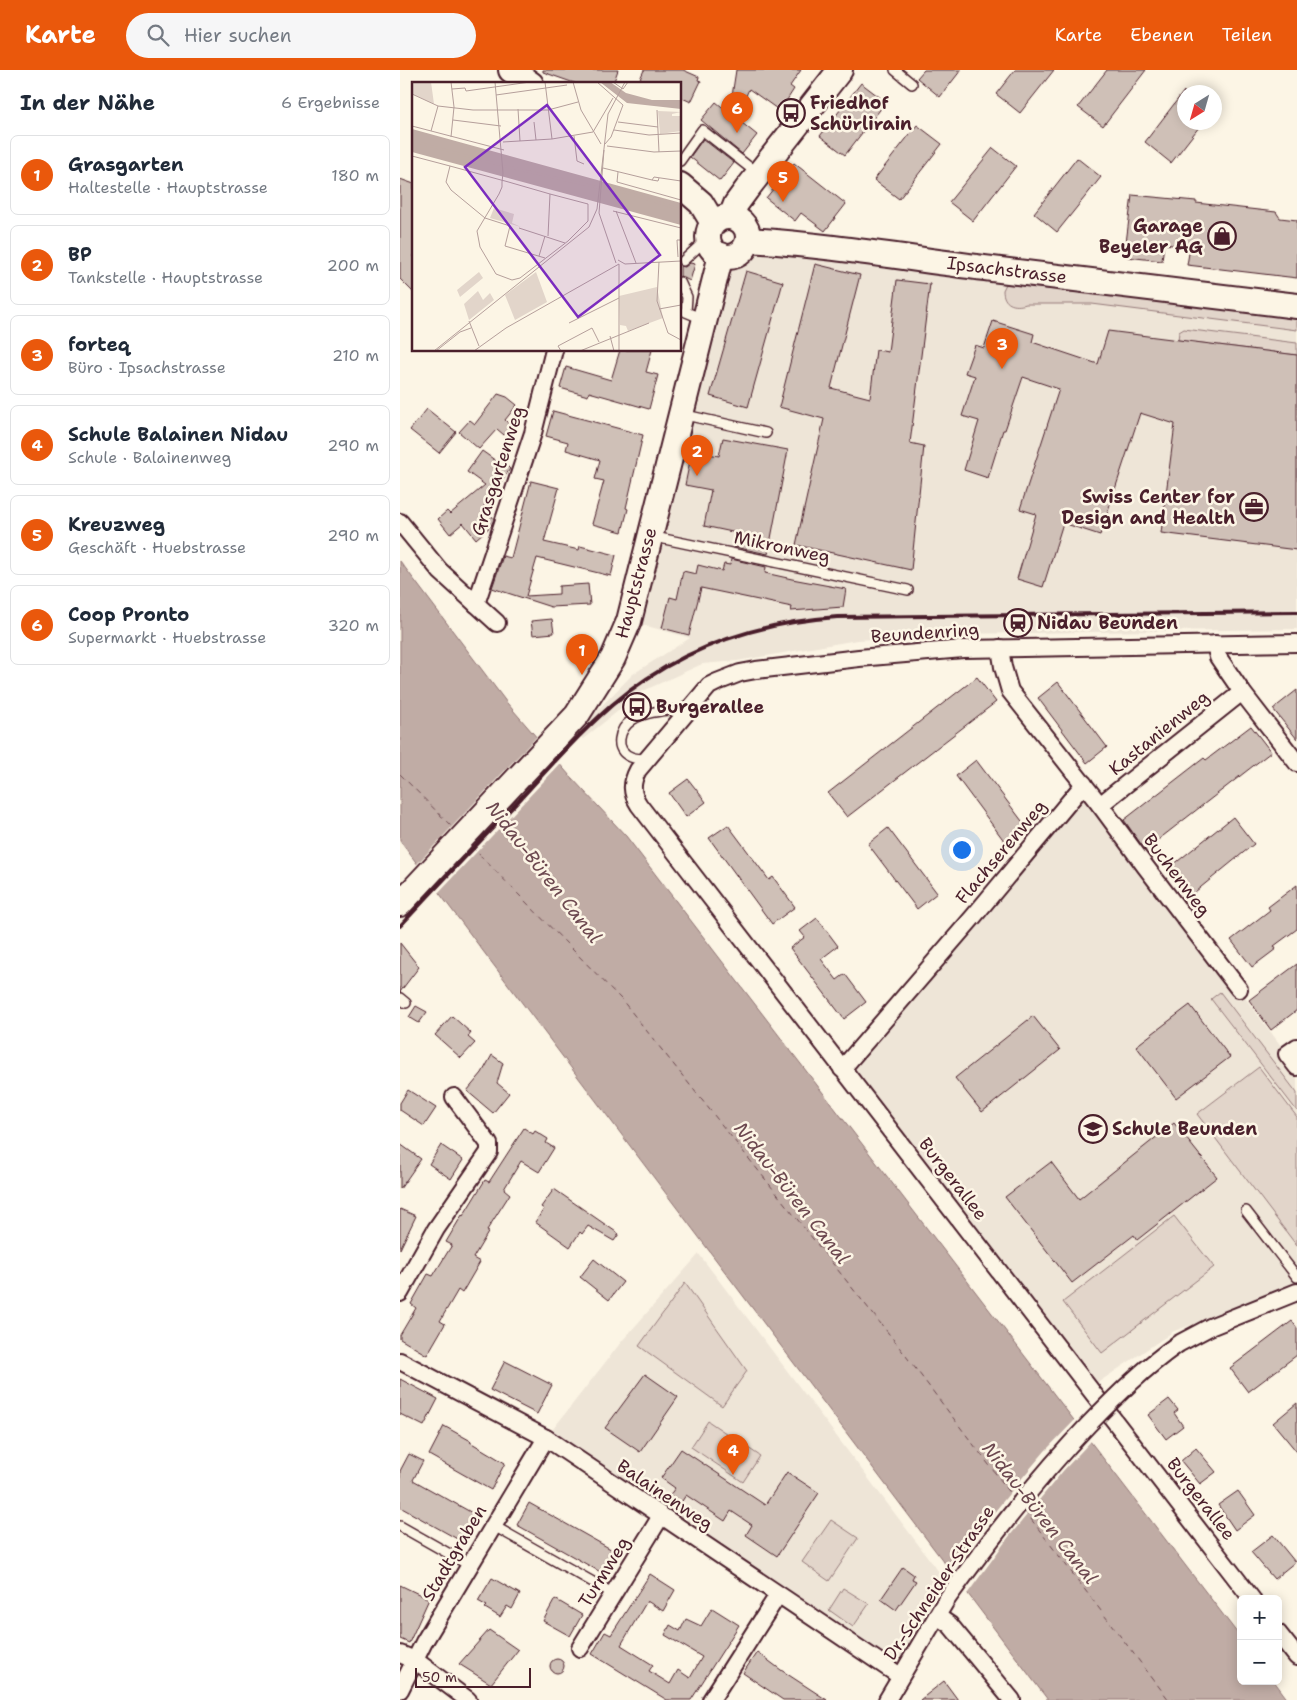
<!DOCTYPE html>
<html lang="de">
<meta charset="utf-8">
<style>
body{margin:0;font-family:"Shantell Sans",sans-serif;background:#f6f6f7;color:#1f2937}
.controls{position:absolute;right:15px;bottom:15px;display:grid;overflow:hidden;border-radius:8px;box-shadow:0 2px 12px #0003}
.controls button{width:45px;height:45px;display:grid;place-items:center;padding:0;border:0;border-bottom:1px solid #e0e1e3;background:#fff;color:#1f2937;font:25px sans-serif}
.compass{position:absolute;left:777px;top:15px;width:45px;height:45px;border-radius:50%;background:#fff;box-shadow:0 2px 12px #0003;rotate:217deg}
.scale{position:absolute;left:15px;bottom:12px;width:116px;box-sizing:border-box;padding-left:5px;border:2px solid #4a1f2b;border-top:0;font-size:14px;line-height:18px;white-space:nowrap;color:#4a1f2b;-webkit-text-stroke:4px #fcf5e5;paint-order:stroke}
.you{position:absolute;left:561px;top:779px;width:18px;height:18px;margin:-12px;border:4px solid #fff;border-radius:50%;background:#1a73e8;box-shadow:0 0 0 8px #1a73e833}
.badge{display:grid;place-items:center;width:32px;height:32px;border-radius:50%;background:#ea580c;color:#fff;font-size:16px;font-weight:700}
.pin{position:absolute;translate:-50% -41px;filter:drop-shadow(0 1px 2px #0008)}
.pin::after{content:'';position:absolute;top:26px;width:18px;height:15px;background:inherit;clip-path:polygon(0 0,100% 0,50% 100%)}
.list{margin:0;padding:0;list-style:none}
h2{display:flex;justify-content:space-between;align-items:center;height:65px;margin:0;padding:0 20px;font-size:21px}
h2 small{font-size:16px;font-weight:400;color:#747a83}
.list li{display:grid;grid-template-columns:32px 1fr auto;gap:15px;align-items:center;box-sizing:border-box;height:80px;margin:0 10px 10px;padding:0 10px;border:1px solid #e0e1e3;border-radius:8px}
.list b{display:block;font-size:19px;white-space:nowrap}
.list p{margin:0;font-size:16px;white-space:nowrap;color:#747a83}
.list em{font-size:16px;font-style:normal;color:#747a83}
.icon{flex:none;width:28px;height:28px;fill:none;stroke:currentColor;stroke-width:2;stroke-linecap:round;stroke-linejoin:round}
.map{position:relative;flex:none;width:897px;height:1630px;overflow:hidden}
header{display:flex;align-items:center;gap:30px;box-sizing:border-box;height:70px;padding:0 25px;background:#ea580c;color:#fff}
header strong{font-size:24px}
nav{display:flex;gap:28px;margin-inline-start:auto;font-size:18px}
.search{width:350px;height:45px;background:#f6f6f7;display:flex;align-items:center;gap:12px;box-sizing:border-box;padding:0 18px;border-radius:28px;color:#747a83;font-size:19px}
main{display:flex}
aside{flex:1;background:#fff}
.map>svg:first-child{display:block}
.built{fill:#eee5d7}
.green{fill:#e2d5ca;stroke:#967a7a}
.water{fill:#c0aca5;stroke:#917474}
.pier{fill:#fcf5e5}
.lines{fill:none;stroke-linecap:round;stroke-linejoin:round}
.ferry{stroke:#6d4950;stroke-width:1;stroke-dasharray:6 5;stroke-linecap:butt}
.building{fill:#cfc0b7;stroke:#4a1f2b}
.lane-casing{stroke:#4a1f2b;stroke-width:12}
.street-casing{stroke:#4a1f2b;stroke-width:20}
.secondary-casing{stroke:#4a1f2b;stroke-width:28}
.lane{stroke:#fcf5e5;stroke-width:9}
.street{stroke:#fcf5e5;stroke-width:16}
.secondary{stroke:#fcf5e5;stroke-width:24}
.rail{stroke:#4a1f2b;stroke-width:4}
.street-bridge-casing{stroke:#4a1f2b;stroke-width:20;stroke-linecap:butt}
.street-bridge{stroke:#fcf5e5;stroke-width:16}
.labels{text-anchor:middle;dominant-baseline:central;stroke-width:5;stroke-linejoin:round;paint-order:stroke}
.poi-label{font-size:18px;font-weight:bold;fill:#4a1f2b;stroke:#fcf5e5;text-anchor:start}
.street-label{font-size:18px;fill:#4a1f2b;stroke:#fcf5e5}
.water-label{font-size:19px;font-style:italic;fill:#6d4950;stroke:#fcf5e5}
.inset-river{fill:none;stroke:#c0aca5;stroke-width:2.5}
.inset-road{fill:none;stroke:#b59f9b;stroke-width:1}
.view{fill:#7b2cbf;fill-opacity:0.15;stroke:#7b2cbf;stroke-width:2.5}
.inset-edge{fill:none;stroke:#4a1f2b;stroke-width:2.5}
</style>
<header>
<strong>Karte</strong>
<div class="search"><svg class="icon" aria-label="search" viewBox="0 0 24 24"><circle cx="10" cy="10" r="6"/><path d="M15 15l6 6"/></svg>Hier suchen</div>
<nav><a>Karte</a><a>Ebenen</a><a>Teilen</a></nav>
</header>
<main>
<aside>
<h2>In der Nähe<small>6 Ergebnisse</small></h2>
<ul class="list">
<li><span class="badge">1</span><div><b>Grasgarten</b><p>Haltestelle · Hauptstrasse</p></div><em>180 m</em></li>
<li><span class="badge">2</span><div><b>BP</b><p>Tankstelle · Hauptstrasse</p></div><em>200 m</em></li>
<li><span class="badge">3</span><div><b>forteq</b><p>Büro · Ipsachstrasse</p></div><em>210 m</em></li>
<li><span class="badge">4</span><div><b>Schule Balainen Nidau</b><p>Schule · Balainenweg</p></div><em>290 m</em></li>
<li><span class="badge">5</span><div><b>Kreuzweg</b><p>Geschäft · Huebstrasse</p></div><em>290 m</em></li>
<li><span class="badge">6</span><div><b>Coop Pronto</b><p>Supermarkt · Huebstrasse</p></div><em>320 m</em></li>
</ul>
</aside>
<div class="map">
<svg width="897" height="1630" viewBox="0 0 897 1630">
<rect width="100%" height="100%" fill="#fcf5e5"/>
<filter id="ink" filterUnits="userSpaceOnUse"><feTurbulence type="fractalNoise" baseFrequency=".02" numOctaves="2"/><feDisplacementMap in="SourceGraphic" scale="10" xChannelSelector="R" yChannelSelector="G"/><feConvolveMatrix kernelMatrix="1 2 1 2 8 2 1 2 1" color-interpolation-filters="sRGB"/></filter>
<g filter="url(#ink)">
<g class="built">
<polygon points="346,176 897,236 897,559 557,564 457,570 337,591 302,594 243,621 183,669 176,662 233,604 290,568 229,551 332,186 338,184"/>
<polygon points="684,714 897,997 897,1217 774,1261 690,1318 442,999"/>
<polygon points="299,1184 542,1506 500,1606 146,1368 222,1271"/>
</g>
<g class="green">
<path d="M606 214 681 223 735 226 897 245V260L692 234H626C614 238 603 234 603 220Z"/>
<polygon points="784,259 897,273 897,285 778,270 779,262"/>
<polygon points="820,922 897,1023 897,1041 811,929"/>
<polygon points="859,997 897,1047 897,1176 797,1044"/>
<polygon points="774,1146 814,1197 702,1283 663,1232"/>
<polygon points="285,1213 347,1301 322,1336 239,1276"/>
<polygon points="308,1351 360,1386 343,1412 291,1377"/>
<polygon points="431,1450 458,1468 429,1511 402,1492"/>
<polygon points="443,1518 469,1534 453,1557 429,1540"/>
</g>
<polygon class="water" points="0,491 107,633 170,706 226,766 841,1568 841,1611 874,1611 888,1630 648,1630 0,771"/>
<g class="pier">
<polygon points="138,665 162,692 37,824 16,795"/>
<polygon points="676,1349 692,1370 663,1401 608,1468 565,1527 548,1504 588,1450 617,1414 645,1381"/>
</g>
<g class="lines">
<g class="ferry">
<polyline points="0,704 54,759"/>
<polyline points="71,776 222,930 493,1269 615,1429"/>
<polyline points="624,1440 769,1630"/>
</g>
</g>
<g class="building">
<polygon points="143,0 218,0 213,14 177,14 143,2"/>
<polygon points="244,0 283,0 299,7 298,10 301,11 291,32 280,27 280,14 250,14 240,9"/>
<polygon points="336,0 401,0 390,16 394,19 380,41 349,19 345,28 332,26"/>
<polygon points="524,0 561,0 540,27 517,8"/>
<polygon points="615,0 654,0 620,43 596,24"/>
<polygon points="707,0 746,0 703,56 678,37"/>
<polygon points="461,13 486,32 445,85 420,66"/>
<polygon points="784,21 784,52 803,52 771,93 745,72"/>
<polygon points="316,32 357,65 342,84 301,50"/>
<polygon points="517,55 542,74 499,129 474,110"/>
<polygon points="303,69 334,93 320,111 290,87"/>
<polygon points="593,78 616,96 573,151 549,132"/>
<polygon points="677,88 701,107 657,162 634,143"/>
<polygon points="394,93 446,134 425,161 401,143 395,151 366,128"/>
<polygon points="0,109 14,114 14,223 0,209"/>
<polygon points="732,125 796,131 796,133 876,142 880,148 897,150 897,208 787,195 790,177 764,174 762,191 727,187 729,173 726,173"/>
<polygon points="290,193 295,194 290,211 280,206 280,196 285,197"/>
<polygon points="415,194 460,205 431,318 470,328 476,280 488,282 497,210 530,214 510,373 524,376 511,500 396,475 424,349 379,337"/>
<polygon points="346,201 383,212 348,337 310,326"/>
<polygon points="593,251 634,264 632,272 698,294 708,261 897,285 897,480 761,463 775,354 740,343 700,465 663,453 643,517 617,509 636,444 620,439 659,319 623,307 605,360 603,360 588,408 564,400 579,351 562,346 575,306 565,303 575,275 584,278"/>
<polygon points="220,280 252,280 246,302 258,305 249,339 189,322 188,326 160,318 166,297 211,310"/>
<polygon points="98,324 107,327 117,335 105,350 111,356 104,365 97,359 79,379 59,362 70,350 75,354"/>
<polygon points="27,339 56,362 39,383 10,360"/>
<polygon points="153,341 243,365 226,438 228,439 222,462 192,454 204,411 195,409 200,390 166,380 168,372 146,366"/>
<polygon points="323,368 388,380 368,484 334,477 337,463 304,456 311,420 285,415 292,381 319,386"/>
<polygon points="82,381 106,398 107,396 110,399 84,436 94,449 91,456 76,469 63,453 50,464 38,449 47,441 50,444 85,415 67,402"/>
<polygon points="131,411 159,418 144,472 179,480 180,476 216,485 211,506 137,488 126,526 159,524 159,516 188,514 190,535 151,537 92,518 103,486 111,488"/>
<polygon points="331,489 366,497 365,503 392,509 446,519 443,537 391,541 392,537 301,518 289,565 262,558 270,527 277,529 283,501 296,504 298,495 322,501 324,494 330,495"/>
<polygon points="152,549 154,563 133,565 131,551"/>
<polygon points="577,607 596,632 447,747 428,723"/>
<polygon points="658,612 707,677 687,693 638,628"/>
<polygon points="897,620 897,669 873,639"/>
<polygon points="851,656 871,682 745,780 724,750 804,688 806,690"/>
<polygon points="576,690 625,755 605,772 556,706"/>
<polygon points="288,709 306,732 286,747 269,723"/>
<polygon points="833,747 854,774 790,826 768,799"/>
<polygon points="328,755 369,810 373,807 395,837 372,854 309,768"/>
<polygon points="488,758 537,823 517,839 468,774"/>
<polygon points="897,815 897,859 874,876 876,879 852,897 831,870 870,840 868,837"/>
<polygon points="417,848 438,876 421,889 437,910 445,904 466,932 444,949 390,878 405,867 400,861"/>
<polygon points="0,873 19,897 0,922"/>
<polygon points="897,894 897,940 871,960 849,930"/>
<polygon points="790,935 830,987 776,1028 736,976"/>
<polygon points="16,936 27,942 19,953 9,947"/>
<polygon points="52,946 71,963 68,967 75,973 61,988 35,965"/>
<polygon points="633,946 660,980 582,1042 555,1008"/>
<polygon points="92,985 103,993 97,1013 109,1023 93,1043 67,1021 82,1003"/>
<polygon points="8,1020 36,1038 24,1056 0,1040 0,1033"/>
<polygon points="774,1053 817,1107 737,1170 734,1165 672,1213 605,1127 651,1092 679,1129"/>
<polygon points="124,1058 133,1064 135,1061 148,1069 146,1073 154,1078 139,1102 121,1091 104,1119 110,1124 87,1160 89,1161 73,1188 80,1192 62,1223 58,1220 40,1251 45,1254 27,1285 0,1269 0,1265 16,1238 11,1234 28,1204 33,1206 52,1175 46,1172 62,1145 63,1146 85,1110 89,1112"/>
<polygon points="0,1074 21,1089 0,1119"/>
<polygon points="41,1075 63,1090 51,1109 29,1094"/>
<polygon points="154,1119 219,1164 214,1171 188,1156 182,1164 180,1162 170,1177 135,1152 144,1139 141,1137"/>
<polygon points="0,1139 16,1146 0,1179"/>
<polygon points="194,1189 223,1212 209,1230 180,1207"/>
<polygon points="892,1251 897,1258 897,1285 848,1322 830,1298"/>
<polygon points="105,1291 152,1315 137,1344 90,1320"/>
<polygon points="245,1304 278,1327 240,1382 205,1358"/>
<polygon points="0,1309 38,1329 24,1356 0,1344"/>
<polygon points="769,1329 778,1340 774,1343 783,1356 766,1369 748,1345"/>
<polygon points="897,1333 897,1382 873,1353"/>
<polygon points="44,1356 71,1371 70,1372 105,1393 91,1420 29,1385"/>
<polygon points="796,1378 816,1402 800,1414 781,1391"/>
<polygon points="281,1379 365,1435 387,1402 419,1423 377,1486 346,1465 352,1455 331,1441 325,1451 286,1425 280,1434 269,1426 275,1418 261,1408"/>
<polygon points="9,1384 23,1391 13,1410 76,1445 61,1471 0,1437 0,1401"/>
<polygon points="838,1421 855,1445 835,1460 818,1435"/>
<polygon points="129,1433 216,1482 204,1504 117,1455"/>
<polygon points="873,1465 895,1492 874,1509 851,1482"/>
<polygon points="503,1497 514,1505 512,1509 516,1511 496,1540 481,1529"/>
<polygon points="250,1504 275,1520 263,1541 247,1531 221,1575 253,1595 249,1601 270,1614 278,1600 290,1608 302,1587 265,1565 270,1555 280,1561 286,1549 301,1556 312,1538 339,1555 291,1630 267,1630 192,1584 205,1562 211,1565"/>
<polygon points="92,1508 120,1524 112,1539 107,1536 100,1547 85,1538 87,1536 78,1531"/>
<polygon points="0,1515 29,1529 9,1573 0,1569"/>
<polygon points="155,1529 182,1545 170,1566 143,1551"/>
<polygon points="89,1560 118,1580 91,1614 59,1594"/>
<polygon points="357,1582 381,1600 427,1630 383,1630 343,1603"/>
<circle cx="157" cy="1596" r="7"/>
<polygon points="544,1611 558,1630 520,1630"/>
</g>
<g class="lines">
<defs>
<g id="lane">
<polyline points="495,0 512,14"/>
<polyline points="280,91 302,60 358,104"/>
<polyline points="283,191 308,168"/>
<polyline points="280,212 287,227 286,242 303,249"/>
<polyline points="281,344 366,363"/>
<polyline points="250,466 508,520"/>
<path d="M247 689C242 689 236 689 231 687 213 680 219 659 232 650 241 644 258 641 269 640 274 640 279 644 284 645"/>
<polyline points="0,928 6,933"/>
<polyline points="846,1141 897,1207"/>
<polyline points="0,1456 69,1495"/>
<polyline points="94,1456 214,1524"/>
</g>
<g id="street">
<polyline points="0,452 40,501 97,553"/>
<polyline points="76,534 133,363 154,280"/>
<polyline points="815,574 818,587 842,622 897,693"/>
<polyline points="600,578 603,597 610,621 700,735 745,796 839,919"/>
<polyline points="700,735 842,622"/>
<polyline points="897,977 887,984 897,997"/>
<polyline points="442,999 574,846 684,714"/>
<polyline points="0,1223 36,1159 89,1082 89,1074 54,1027"/>
<polyline points="778,1274 810,1257 897,1222"/>
<polyline points="0,1291 146,1368 500,1606"/>
<path d="M852 1529 239 735C231 723 231 713 238 700L309 616 317 612 340 603 356 600 459 588 563 579 897 573"/>
<polyline points="537,1546 550,1555 612,1630"/>
<polyline points="878,1563 897,1587"/>
<polyline points="180,1578 261,1446"/>
<polyline points="0,1584 15,1590 68,1630"/>
<polyline points="0,1620 24,1572 146,1368"/>
<polyline points="311,1630 378,1525"/>
<polyline points="487,1630 547,1529"/>
</g>
<g id="secondary">
<polyline points="111,0 131,14"/>
<polyline points="280,115 301,133 313,153"/>
<polyline points="331,147 336,134 347,119 440,0"/>
<circle cx="328" cy="167" r="20"/>
<path d="M348 170C430 175 511 189 592 199 694 212 796 223 897 236"/>
<polyline points="0,834 177,645 213,588 229,551 321,185"/>
</g>
</defs>
<use href="#lane" class="lane-casing"/>
<use href="#street" class="street-casing"/>
<use href="#secondary" class="secondary-casing"/>
<use href="#lane" class="lane"/>
<use href="#street" class="street"/>
<use href="#secondary" class="secondary"/>
<path class="rail" d="M0 856C40 813 81 770 122 727 151 695 180 663 212 635 276 580 354 553 437 547L897 542"/>
<defs>
<path id="street-bridge" d="M547 1529C591 1468 636 1410 688 1355 716 1326 744 1298 778 1274"/>
</defs>
<use href="#street-bridge" class="street-bridge-casing"/>
<use href="#street-bridge" class="street-bridge"/>
</g>
</g>
<defs>
<symbol id="bus-ring" viewBox="-11 -11 22 22"><circle r="9.5" fill="#fcf5e5" stroke="#4a1f2b" stroke-width="1.5"/><path d="M-5-6H5V4H4V6H2V4H-2V6H-4V4H-5ZM-3.5-4V0h7V-4ZM-3.5 1.2v1.5H-2V1.2ZM2 1.2v1.5H3.5V1.2Z" fill="#4a1f2b"/></symbol>
<symbol id="shop-ring" viewBox="-11 -11 22 22"><circle r="9.5" fill="#fcf5e5" stroke="#4a1f2b" stroke-width="1.5"/><path d="M-5-2.5h2.3a2.7 3.5 0 0 1 5.4 0H5L5.5 6h-11ZM-1.5-2.5h3a1.5 2.3 0 0 0-3 0Z" fill="#4a1f2b"/></symbol>
<symbol id="office-ring" viewBox="-11 -11 22 22"><circle r="9.5" fill="#fcf5e5" stroke="#4a1f2b" stroke-width="1.5"/><path d="M-6-3h4V-5.5h4V-3h4V5H-6ZM-1-4.5V-3h2v-1.5ZM-6 0V1H6V0Z" fill="#4a1f2b"/></symbol>
<symbol id="station-ring" viewBox="-11 -11 22 22"><circle r="9.5" fill="#fcf5e5" stroke="#4a1f2b" stroke-width="1.5"/><path d="M-3-6H3Q5-6 5-4V2Q5 4 3 4L4.5 6H3L1.5 4h-3L-3 6H-4.5L-3 4Q-5 4-5 2V-4Q-5-6-3-6ZM-3.5-4v3h7v-3ZM-3.5 1v1.5H-2V1ZM2 1v1.5H3.5V1Z" fill="#4a1f2b"/></symbol>
<symbol id="school-ring" viewBox="-11 -11 22 22"><circle r="9.5" fill="#fcf5e5" stroke="#4a1f2b" stroke-width="1.5"/><path d="M0-5L7-2L0 1L-7-2ZM-4 1L0 2.5L4 1V4Q0 6-4 4Z" fill="#4a1f2b"/></symbol>
</defs>
<g fill-rule="evenodd">
<use href="#bus-ring" x="375" y="27" width="32" height="32"/>
<use href="#shop-ring" x="806" y="150" width="32" height="32"/>
<use href="#office-ring" x="838" y="421" width="32" height="32"/>
<use href="#station-ring" x="602" y="537" width="32" height="32"/>
<use href="#bus-ring" x="221" y="621" width="32" height="32"/>
<use href="#school-ring" x="677" y="1043" width="32" height="32"/>
</g>
<g class="labels">
<g class="poi-label">
<text x="410" y="33">Friedhof<tspan x="410" dy="21">Schürlirain</tspan></text>
<text x="803" y="156" text-anchor="end">Garage<tspan x="803" dy="21">Beyeler AG</tspan></text>
<text x="835" y="427" text-anchor="end">Swiss Center for<tspan x="835" dy="21">Design and Health</tspan></text>
<text x="637" y="553">Nidau Beunden</text>
<text x="256" y="637">Burgerallee</text>
<text x="712" y="1059">Schule Beunden</text>
</g>
<g class="street-label">
<text transform="translate(607 200) rotate(7)">Ipsachstrasse</text>
<text transform="translate(98 401) rotate(-72)">Grasgartenweg</text>
<text transform="translate(382 477) rotate(12)">Mikronweg</text>
<text transform="translate(236 513) rotate(-75)">Hauptstrasse</text>
<text transform="translate(525 563) rotate(-4)">Beundenring</text>
<text transform="translate(759 663) rotate(-39)">Kastanienweg</text>
<text transform="translate(601 782) rotate(-50)">Flachserenweg</text>
<text transform="translate(777 805) rotate(53)">Buchenweg</text>
<text transform="translate(553 1109) rotate(52)">Burgerallee</text>
<text transform="translate(265 1425) rotate(34)">Balainenweg</text>
<text transform="translate(801 1429) rotate(52)">Burgerallee</text>
<text transform="translate(54 1483) rotate(-59)">Stadtgraben</text>
<text transform="translate(204 1502) rotate(-58)">Turmweg</text>
<text transform="translate(539 1513) rotate(-56)">Dr.-Schneider-Strasse</text>
</g>
<g class="water-label">
<text transform="translate(144 802) rotate(52)">Nidau-Büren Canal</text>
<text transform="translate(392 1123) rotate(52)">Nidau-Büren Canal</text>
<text transform="translate(640 1443) rotate(52)">Nidau-Büren Canal</text>
</g>
</g>
<g transform="translate(12 12)">
<rect width="269" height="269" fill="#fcf5e5"/>
<path d="M0 0H19L22 22 0 12ZM246 29 269 30 260 32V34H269V49L248 52ZM82 126 102 132 100 141 109 145 78 136ZM67 190 71 196 48 215 45 208ZM124 190 135 220 103 238 93 213ZM245 205 251 236 216 249 214 244 208 243 207 214ZM66 209 71 218 78 211 82 218 57 238 52 222Z" fill="#e2d5ca"/>
<path d="M188 0H198L214 11 240 18H269V27L215 21ZM0 47 269 121V143L0 70Z" fill="#c0aca5"/>
<path class="inset-river" d="M0 59 88 83M92 84 188 106M192 107 217 111 269 128"/>
<path class="inset-road" d="M133 0 140 57M161 0 169 28 189 62M185 0 211 23 199 55 193 62M201 0 211 7 216 0M40 7 53 6 54 9 118 0M0 12 26 24 61 28H136L166 20M84 13 155 3M106 27 108 59M245 28 247 70M41 38 89 44M122 40 124 58M206 40 246 45M0 44 92 68M202 48 237 53 269 51M19 49 26 24M162 54 165 79 172 82M39 55 42 25 39 0M91 60 140 57 181 50 201 16M195 64 242 70 269 69M192 68 187 131 204 181M0 74 38 84 89 98 93 99 138 112 176 122V139L156 159 108 196 100 198 84 192 68 165 65 149 87 112 90 105V100L91 91 83 0M38 84 34 100 39 108 73 136 98 144 93 164 133 176M191 86 240 98 246 99 247 96M206 90 205 100 269 118M240 98 242 95 269 99M201 129 269 146M204 129 224 181M107 146 153 161M136 154 138 112M127 174 133 154M266 175 265 158H269M206 178 213 182 269 179M247 180 245 219 256 251 269 258M247 227 269 223M57 239 67 264M157 241 207 216M198 254 202 269M22 269 177 145 185 127 196 32 213 0M24 269 48 250 59 246M62 269 94 246 207 182M149 269 146 264 180 246 187 260M168 269 237 241M207 269V182"/>
<path class="view" d="M135 23 248 173 166 235 53 85Z"/>
<rect width="269" height="269" class="inset-edge"/>
</g>
</svg>
<div class="controls">
<button>+</button>
<button>−</button>
</div>
<svg class="compass" viewBox="-18 -18 36 36"><path d="M0-13l5 13h-10z" fill="#e53935"/><path d="M0 13l5-13h-10z" fill="#747a83"/></svg>
<div class="scale">50 m</div>
<div class="you"></div>
<div class="pin badge" style="left:182px;top:605px">1</div>
<div class="pin badge" style="left:297px;top:406px">2</div>
<div class="pin badge" style="left:602px;top:299px">3</div>
<div class="pin badge" style="left:333px;top:1405px">4</div>
<div class="pin badge" style="left:383px;top:132px">5</div>
<div class="pin badge" style="left:337px;top:63px">6</div>
</div>
</main>
